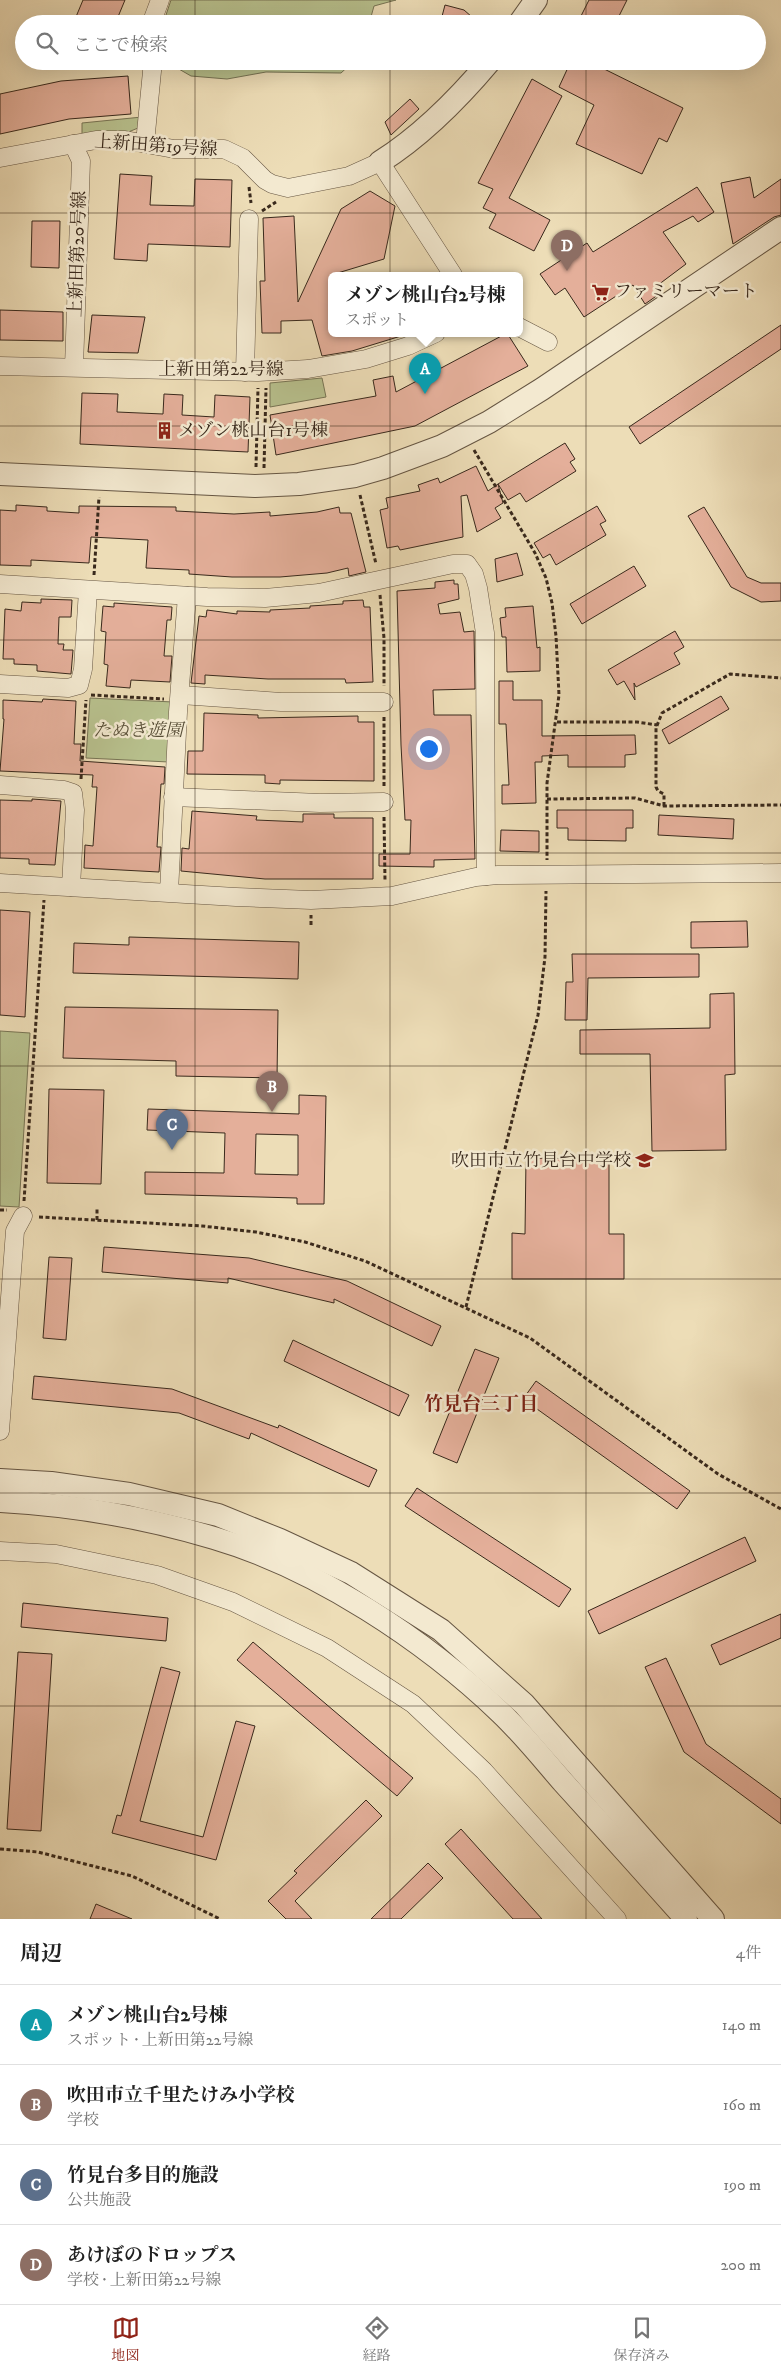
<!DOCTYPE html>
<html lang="ja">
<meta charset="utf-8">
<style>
body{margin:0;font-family:"IM FELL DW Pica","Noto Serif JP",serif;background:#f6f6f6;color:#222}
.you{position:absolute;left:428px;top:748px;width:18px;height:18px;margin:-12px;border:4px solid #fff;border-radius:50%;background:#1a73e8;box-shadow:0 0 0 8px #1a73e833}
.badge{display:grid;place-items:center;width:32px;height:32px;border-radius:50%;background:#8f2418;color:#fff;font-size:16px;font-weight:700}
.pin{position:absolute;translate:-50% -41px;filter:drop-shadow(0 1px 2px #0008)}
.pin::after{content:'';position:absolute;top:26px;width:18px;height:15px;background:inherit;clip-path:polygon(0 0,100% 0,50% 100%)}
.popup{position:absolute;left:328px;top:272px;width:195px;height:65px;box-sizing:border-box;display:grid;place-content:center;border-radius:8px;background:#fff;filter:drop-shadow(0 1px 4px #0005);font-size:16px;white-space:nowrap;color:#767676}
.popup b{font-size:19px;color:#222}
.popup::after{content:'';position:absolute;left:50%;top:100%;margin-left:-10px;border:10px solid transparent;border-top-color:#fff}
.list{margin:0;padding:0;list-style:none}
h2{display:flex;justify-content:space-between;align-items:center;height:65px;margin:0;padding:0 20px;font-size:21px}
h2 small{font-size:16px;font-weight:400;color:#767676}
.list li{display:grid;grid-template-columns:32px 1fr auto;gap:15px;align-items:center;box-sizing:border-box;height:80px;padding:0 20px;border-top:1px solid #e0e0e0}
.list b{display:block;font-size:19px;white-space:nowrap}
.list p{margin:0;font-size:16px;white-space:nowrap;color:#767676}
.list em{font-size:16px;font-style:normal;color:#767676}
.icon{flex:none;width:28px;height:28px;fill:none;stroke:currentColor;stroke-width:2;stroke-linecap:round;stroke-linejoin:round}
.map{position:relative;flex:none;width:781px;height:1919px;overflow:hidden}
.search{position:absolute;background:#fff;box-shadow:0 5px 20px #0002;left:15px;right:15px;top:15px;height:55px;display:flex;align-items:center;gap:12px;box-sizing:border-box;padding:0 18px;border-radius:28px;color:#767676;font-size:19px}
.sheet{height:385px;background:#fff}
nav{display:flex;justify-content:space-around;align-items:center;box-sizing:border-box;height:70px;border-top:1px solid #e0e0e0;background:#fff;font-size:14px;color:#767676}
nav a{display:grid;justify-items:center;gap:2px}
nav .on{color:#8f2418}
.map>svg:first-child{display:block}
.green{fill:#b8c18e;stroke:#787555}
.building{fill:#e4af9a;stroke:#39291c;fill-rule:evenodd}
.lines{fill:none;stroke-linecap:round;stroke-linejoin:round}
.minor-casing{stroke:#665643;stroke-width:19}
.tertiary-casing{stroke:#665643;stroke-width:24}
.path{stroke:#39291c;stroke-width:3;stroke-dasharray:4 2.5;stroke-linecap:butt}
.minor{stroke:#f3e9d0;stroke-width:18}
.tertiary{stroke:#f3e9d0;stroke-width:22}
.grid{fill:none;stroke:#39291c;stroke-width:1;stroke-opacity:0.55}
.labels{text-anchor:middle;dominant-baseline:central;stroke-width:5;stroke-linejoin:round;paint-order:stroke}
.street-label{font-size:18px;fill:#39291c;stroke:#f3e9d0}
.poi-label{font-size:18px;fill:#39291c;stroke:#f3e9d0;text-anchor:start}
.park-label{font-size:18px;font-style:italic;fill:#594f38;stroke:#f3e9d0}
.neighbourhood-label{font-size:19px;font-weight:bold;fill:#7a1f14;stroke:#f3e9d0}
</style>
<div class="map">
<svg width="781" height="1919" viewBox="0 0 781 1919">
<rect width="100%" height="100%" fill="#edddb7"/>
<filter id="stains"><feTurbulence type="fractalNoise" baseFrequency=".004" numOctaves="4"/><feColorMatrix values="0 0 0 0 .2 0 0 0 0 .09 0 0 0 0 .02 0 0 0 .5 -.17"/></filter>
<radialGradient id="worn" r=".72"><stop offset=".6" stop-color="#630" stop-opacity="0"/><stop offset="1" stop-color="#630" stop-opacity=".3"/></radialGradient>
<g class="green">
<polygon points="171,0 396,0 374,6 369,24 163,24"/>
<polygon points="165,61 354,61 341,73 266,72 227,79 191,76"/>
<polygon points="142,117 138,128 126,133 82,134 82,123"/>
<polygon points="322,378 326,397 270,407 270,383"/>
<polygon points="90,698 173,702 169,762 86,758"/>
<polygon points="0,1031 30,1033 19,1207 0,1206"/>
</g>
<g class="building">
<polygon points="83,0 125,0 115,24 73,24"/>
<polygon points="589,0 627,0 615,24 577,24"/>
<polygon points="445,5 464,10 480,24 440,24"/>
<polygon points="571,61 588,61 683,108 667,142 659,138 642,174 576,144 594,105 559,87"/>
<polygon points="128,76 131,114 69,119 0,134 0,94 61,81"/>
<polygon points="532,79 562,96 509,198 550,220 534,251 489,228 496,214 483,208 493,189 478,183"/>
<polygon points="410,99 419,109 391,135 385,122"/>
<polygon points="120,174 152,176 150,205 194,206 195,179 232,180 230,247 148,244 147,261 114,259"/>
<polygon points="750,177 754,198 781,179 781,215 774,217 733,244 721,183"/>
<polygon points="697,187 714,212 698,222 693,216 663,232 686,264 658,285 662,292 645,304 633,285 584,317 565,288 555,295 540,274 587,243 593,252"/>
<polygon points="370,191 395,206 384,259 331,275 331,333 400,333 401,336 352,351 322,356 312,320 281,321 281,333 262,333 260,281 265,281 263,218 294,216 298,302 341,209"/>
<polygon points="32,221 60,221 59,268 31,267"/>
<polygon points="0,310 63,312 63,341 0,340"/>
<polygon points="92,315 145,317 138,353 88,352"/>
<polygon points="781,325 781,349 640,444 629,427"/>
<polygon points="507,333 528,366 415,426 276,455 270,415 376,396 373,380 393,376 396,392"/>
<polygon points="82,393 118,394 117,412 163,414 164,394 183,395 182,415 214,417 215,395 250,397 248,452 80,444"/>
<polygon points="565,443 575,459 570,462 576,471 526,502 520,493 508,500 498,484"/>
<polygon points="476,466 488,491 498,484 503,503 495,508 501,518 477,532 467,495 461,496 463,537 400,550 398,546 387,548 380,510 388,508 386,498 420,491 418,485 438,478 440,483"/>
<polygon points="16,505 47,507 47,511 79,513 79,506 176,507 176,511 234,514 270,512 270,516 317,512 339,507 340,513 351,513 366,572 349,576 348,568 327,573 280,577 232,577 189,574 189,570 146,568 148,540 91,537 89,563 31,560 31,566 0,565 0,510 16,511"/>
<polygon points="597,506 606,521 600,524 606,535 556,565 550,554 543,558 534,543"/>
<polygon points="704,507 747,577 761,583 781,583 781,601 761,602 731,587 688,516"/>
<polygon points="517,553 523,575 497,582 495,559"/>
<polygon points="634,566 646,586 582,624 570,604"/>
<polygon points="454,580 454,584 458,584 459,599 438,604 440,614 460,612 464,632 474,631 475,689 433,690 434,715 471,715 475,859 434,860 434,867 379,866 379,854 410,854 411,820 405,820 401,745 397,591 435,588 435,582"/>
<polygon points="41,599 72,600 71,617 59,617 58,644 64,644 63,650 73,650 71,674 37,671 37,665 14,664 14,659 3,659 5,609 21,611 22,602 41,603"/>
<polygon points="363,600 364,607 370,607 373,682 346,683 345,679 268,679 205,675 205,684 191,683 199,616 206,617 207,610 237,614 237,611 270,612 270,610 310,608 310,606 343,604 343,601"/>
<polygon points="114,603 172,607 171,620 167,620 164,656 172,656 170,682 131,680 130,688 106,686 108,665 104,664 106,632 101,631 103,606 114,607"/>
<polygon points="533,606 537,648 540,647 540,671 507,672 506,637 502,637 500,618 506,617 505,608"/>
<polygon points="675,631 684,647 674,653 680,664 636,687 634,683 635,700 624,681 617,685 608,670"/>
<polygon points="499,681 513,681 513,700 542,700 542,736 635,735 636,754 625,755 625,767 568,767 568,755 542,756 542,762 535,762 536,803 502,804 502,785 509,785 506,724 499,724"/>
<polygon points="721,696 729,709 669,744 662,730"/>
<polygon points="43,699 76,701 74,744 81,744 80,761 165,767 164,784 161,784 157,847 161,847 159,872 84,868 85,845 93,846 97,787 92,787 93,775 0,771 4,719 3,719 3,700 42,702"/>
<polygon points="204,713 258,715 258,718 358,716 358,722 374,722 374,781 280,780 280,784 265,783 265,775 187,774 188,751 203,751"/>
<polygon points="32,799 61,801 55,865 29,864 29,859 0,858 0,800 32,801"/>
<polygon points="557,810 633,810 633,828 626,828 626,841 568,840 568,828 557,828"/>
<polygon points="192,811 257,816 256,820 303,822 303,814 334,814 334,818 373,818 373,879 265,879 181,871 182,848 189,849"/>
<polygon points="659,815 734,819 733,839 658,835"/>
<polygon points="501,830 539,831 539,852 500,851"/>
<polygon points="0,910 30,912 25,1017 0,1015"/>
<polygon points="747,921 748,947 691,948 691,922"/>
<polygon points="129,937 299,942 298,979 73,973 74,943 129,945"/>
<polygon points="572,954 699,954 699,977 588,978 587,1020 565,1020 566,982 573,982"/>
<polygon points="734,993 735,1074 725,1075 726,1150 652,1151 650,1054 580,1054 580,1030 710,1028 710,994"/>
<polygon points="65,1007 278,1010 277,1078 176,1076 176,1061 63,1058"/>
<polygon points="49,1089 104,1090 101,1184 47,1183"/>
<path d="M299 1095 326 1096 324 1204H297V1198L145 1194V1172L224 1173 225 1133 147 1130 148 1109 299 1114ZM256 1134 298 1135V1175L255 1174Z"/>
<polygon points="526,1158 609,1159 609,1234 624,1234 624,1279 512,1279 512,1233 525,1234"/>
<polygon points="104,1247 249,1258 347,1281 441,1326 432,1346 334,1299 334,1303 228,1278 228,1283 102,1272"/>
<polygon points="49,1257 72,1258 66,1340 43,1338"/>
<polygon points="293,1340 409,1395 399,1416 284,1361"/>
<polygon points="475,1349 499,1358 457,1463 433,1453"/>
<polygon points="34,1376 172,1389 278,1428 279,1425 377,1470 369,1487 251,1433 249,1439 179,1413 32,1399"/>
<polygon points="536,1381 690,1491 677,1509 523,1399"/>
<polygon points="417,1488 571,1589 559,1607 405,1506"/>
<polygon points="745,1537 756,1561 599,1634 588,1611"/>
<polygon points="23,1603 168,1618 166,1641 21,1627"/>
<polygon points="781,1614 781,1638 720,1665 711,1645"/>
<polygon points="253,1642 413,1778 397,1796 237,1660"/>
<polygon points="18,1652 52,1654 41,1831 7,1829"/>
<polygon points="666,1658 706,1744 781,1799 781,1824 684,1752 645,1667"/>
<polygon points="161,1667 180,1672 140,1821 203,1837 236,1721 255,1726 216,1860 112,1833 117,1815 121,1816"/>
<polygon points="366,1800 382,1816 295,1901 312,1919 286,1919 268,1901 297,1873 294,1871"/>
<polygon points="461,1829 542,1919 513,1919 445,1844"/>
<polygon points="428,1863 443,1878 401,1919 371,1919"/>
<polygon points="96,1904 132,1919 90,1919"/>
</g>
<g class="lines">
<defs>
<g id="minor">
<polyline points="151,24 160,0"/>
<polyline points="145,143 153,61"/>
<polyline points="73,144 81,161 74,367"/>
<polyline points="0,158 96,140 125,140 174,149 224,149 243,158 265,180 272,184 288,188 349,176 380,162 453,275"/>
<polyline points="519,327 548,342"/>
<polyline points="0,366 258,372 308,369 366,359 408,346 436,333"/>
<polyline points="245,372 249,219"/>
<polyline points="0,584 207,597 265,598 319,593 453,564 467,564 474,574 478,588 485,633 486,876"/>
<polyline points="0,684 68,688 79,685 83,669 88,590"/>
<polyline points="181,695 281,702 384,702"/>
<polyline points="0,785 64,790 73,793 75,810 71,887"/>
<polyline points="173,797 320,803 384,802"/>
<polyline points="0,883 236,897 311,900 392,896 476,877 498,875 781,873"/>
<polyline points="169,892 178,712 187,596"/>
<polyline points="0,1431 15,1231 23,1216"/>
<polyline points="0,1551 56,1554 157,1575 233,1602 327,1648 413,1704 484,1771 617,1919"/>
</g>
<g id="tertiary">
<polyline points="519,24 536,0"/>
<path d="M380 162C423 135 458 99 490 61"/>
<polyline points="0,474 255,486 299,484 355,476 383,468 442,446 489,422 542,389 781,228"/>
<polyline points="0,1480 51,1483 129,1494 218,1515 280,1540 351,1573 441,1630 524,1704 713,1919"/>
<path d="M0 1501C73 1505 144 1517 214 1538 316 1568 425 1640 501 1713 523 1734 543 1759 563 1782 604 1827 645 1873 686 1919"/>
</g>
</defs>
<use href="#minor" class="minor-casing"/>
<use href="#tertiary" class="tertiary-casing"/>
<g class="path">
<polyline points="249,187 251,203"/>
<polyline points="262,211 276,202"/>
<polyline points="474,450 535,553 546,578 552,603 556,636 559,695 547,783 547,860"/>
<polyline points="256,467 258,388"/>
<polyline points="264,468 266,388"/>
<polyline points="360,495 376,564"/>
<polyline points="94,575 99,497"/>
<polyline points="380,595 384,638 384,686"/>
<polyline points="91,695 164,699"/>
<polyline points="384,717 384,786"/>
<polyline points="557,722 637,722 657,725"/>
<polyline points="81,779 86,700"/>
<polyline points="547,799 635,798 664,806 781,805"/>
<polyline points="664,806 664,794 658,791 656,787 656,728 662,713 730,674 781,678"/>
<polyline points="384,817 385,881"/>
<polyline points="311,925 311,915"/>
<polyline points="24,1201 44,900"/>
<polyline points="0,1210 7,1210"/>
<polyline points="39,1217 202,1226 256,1232 305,1242 365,1261 530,1338 718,1474 781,1509"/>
<polyline points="97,1220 97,1208"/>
<polyline points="466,1307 538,1015 545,957 546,891"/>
<polyline points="0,1849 38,1852 132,1876 220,1919"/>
</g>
<use href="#minor" class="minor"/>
<use href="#tertiary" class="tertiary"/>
</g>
<path class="grid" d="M195 0V24M390 0V24M586 0V24M195 61V1919M390 61V1919M586 61V1919M0 213H781M0 426H781M0 640H781M0 853H781M0 1066H781M0 1279H781M0 1493H781M0 1706H781"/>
<defs>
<symbol id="supermarket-bare" viewBox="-9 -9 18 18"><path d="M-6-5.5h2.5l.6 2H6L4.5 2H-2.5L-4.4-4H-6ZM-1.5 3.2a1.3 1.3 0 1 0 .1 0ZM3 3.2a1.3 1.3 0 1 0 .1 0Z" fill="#8f2418" stroke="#f3e9d0" stroke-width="2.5" paint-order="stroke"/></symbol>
<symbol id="building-bare" viewBox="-9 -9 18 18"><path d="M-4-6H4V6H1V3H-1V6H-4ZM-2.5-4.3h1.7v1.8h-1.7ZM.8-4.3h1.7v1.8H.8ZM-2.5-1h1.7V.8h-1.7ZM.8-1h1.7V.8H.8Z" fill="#8f2418" stroke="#f3e9d0" stroke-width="2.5" paint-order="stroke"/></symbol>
<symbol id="school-bare" viewBox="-9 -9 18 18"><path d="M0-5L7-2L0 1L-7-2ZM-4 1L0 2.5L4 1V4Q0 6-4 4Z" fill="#8f2418" stroke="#f3e9d0" stroke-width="2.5" paint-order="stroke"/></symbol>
</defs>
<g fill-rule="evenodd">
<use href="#supermarket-bare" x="588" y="280" width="25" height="25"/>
<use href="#building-bare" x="152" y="418" width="25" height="25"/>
<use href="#school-bare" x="632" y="1148" width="25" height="25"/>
</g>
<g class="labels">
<g class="street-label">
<text transform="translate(156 146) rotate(4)">上新田第19号線</text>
<text transform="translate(78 254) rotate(-88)">上新田第20号線</text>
<text x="221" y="370">上新田第22号線</text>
</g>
<g class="poi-label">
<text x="614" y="292">ファミリーマート</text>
<text x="178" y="431">メゾン桃山台1号棟</text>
<text x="631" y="1161" text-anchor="end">吹田市立竹見台中学校</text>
</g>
<g class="park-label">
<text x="138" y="731">たぬき遊園</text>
</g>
<g class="neighbourhood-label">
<text x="481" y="1404">竹見台三丁目</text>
</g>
</g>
<rect width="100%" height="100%" filter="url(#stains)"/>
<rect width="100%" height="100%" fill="url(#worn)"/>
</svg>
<div class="you"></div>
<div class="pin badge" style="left:425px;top:394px;background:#0f9aa8">A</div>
<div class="popup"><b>メゾン桃山台2号棟</b>スポット</div>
<div class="pin badge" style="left:272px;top:1112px;background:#8d6e63">B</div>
<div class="pin badge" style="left:172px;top:1150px;background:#5c6f8a">C</div>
<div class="pin badge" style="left:567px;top:271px;background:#8d6e63">D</div>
<div class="search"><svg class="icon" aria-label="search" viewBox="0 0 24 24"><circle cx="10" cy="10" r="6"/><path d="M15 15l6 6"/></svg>ここで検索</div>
</div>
<section class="sheet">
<h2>周辺<small>4件</small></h2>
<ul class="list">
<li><span class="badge" style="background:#0f9aa8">A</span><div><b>メゾン桃山台2号棟</b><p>スポット · 上新田第22号線</p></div><em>140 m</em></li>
<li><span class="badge" style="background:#8d6e63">B</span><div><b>吹田市立千里たけみ小学校</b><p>学校</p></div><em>160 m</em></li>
<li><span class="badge" style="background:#5c6f8a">C</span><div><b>竹見台多目的施設</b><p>公共施設</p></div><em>190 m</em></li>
<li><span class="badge" style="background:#8d6e63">D</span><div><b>あけぼのドロップス</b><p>学校 · 上新田第22号線</p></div><em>200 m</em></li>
</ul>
</section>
<nav>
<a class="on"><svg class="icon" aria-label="map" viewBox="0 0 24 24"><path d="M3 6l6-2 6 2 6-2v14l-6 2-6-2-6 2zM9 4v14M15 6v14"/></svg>地図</a>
<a><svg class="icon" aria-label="directions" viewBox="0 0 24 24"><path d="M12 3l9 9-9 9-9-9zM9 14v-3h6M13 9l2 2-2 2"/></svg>経路</a>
<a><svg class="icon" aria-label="saved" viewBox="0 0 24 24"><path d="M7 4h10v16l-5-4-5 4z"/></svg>保存済み</a>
</nav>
